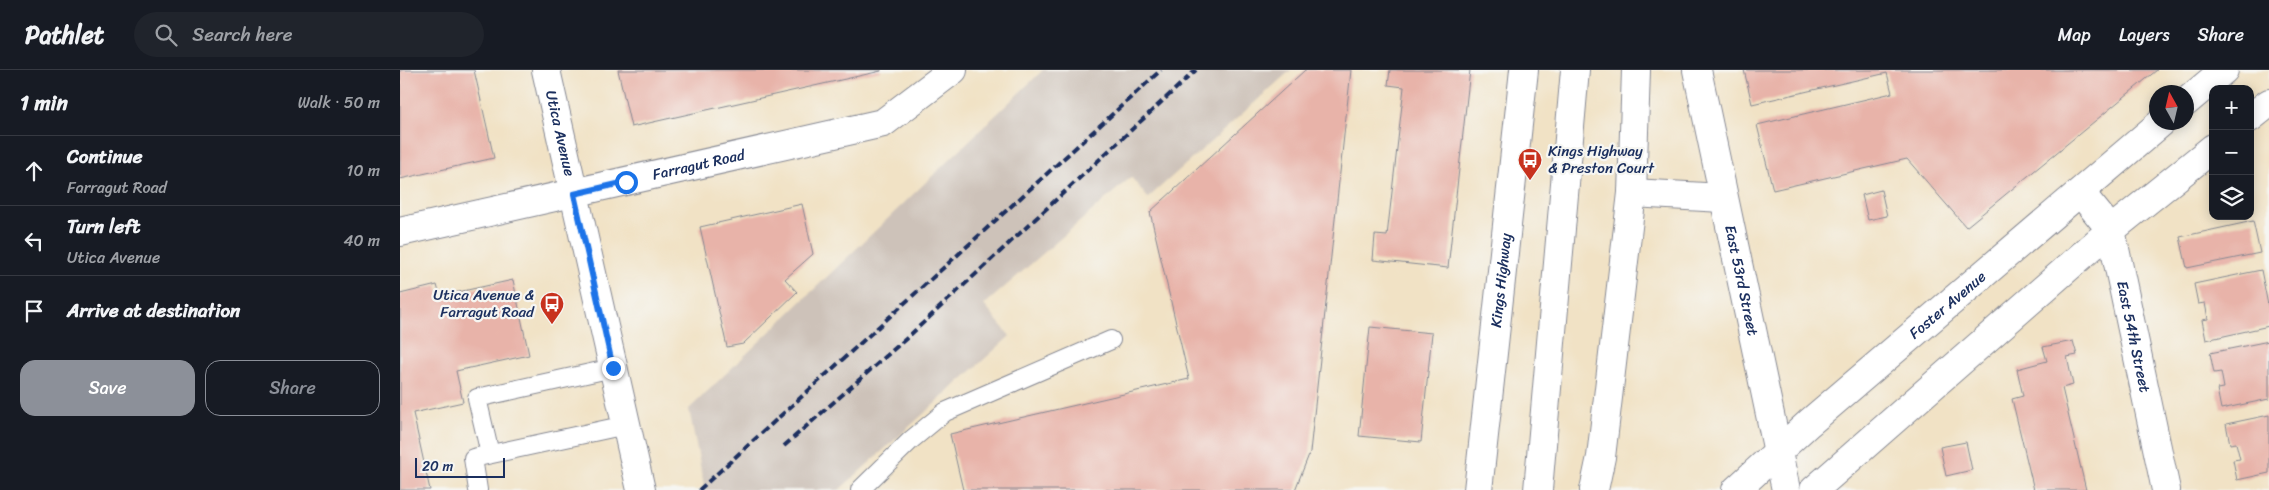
<!DOCTYPE html>
<meta charset="utf-8">
<style>
body{margin:0;font-family:Sriracha,sans-serif;background:#20242c;color:#f1f3f6}
.controls{position:absolute;right:15px;top:15px;display:grid;overflow:hidden;border-radius:10px;box-shadow:0 2px 12px #0003}
.controls button{width:45px;height:45px;display:grid;place-items:center;padding:0;border:0;border-bottom:1px solid #363941;background:#171b24;color:#f1f3f6;font:25px sans-serif}
.compass{position:absolute;left:1749px;top:15px;width:45px;height:45px;border-radius:50%;background:#171b24;box-shadow:0 2px 12px #0003;rotate:352deg}
.scale{position:absolute;left:15px;bottom:12px;width:90px;box-sizing:border-box;padding-left:5px;border:2px solid #1b2f5e;border-top:0;font-size:14px;line-height:18px;white-space:nowrap;color:#1b2f5e;-webkit-text-stroke:4px #f6f6f2;paint-order:stroke}
.stop{position:absolute;width:15px;height:15px;margin:-11px;border:4px solid #1a73e8;border-radius:50%;background:#fff}
.stop.end{background:#1a73e8;border-color:#fff;box-shadow:0 1px 5px #0008}
.list{margin:0;padding:0;list-style:none}
h2{display:flex;justify-content:space-between;align-items:center;height:65px;margin:0;padding:0 20px;font-size:21px}
h2 small{font-size:16px;font-weight:400;color:#9ea1a6}
.list li{display:grid;grid-template-columns:32px 1fr auto;gap:15px;align-items:center;box-sizing:border-box;height:70px;padding:0 20px;border-top:1px solid #363941}
.list b{display:block;font-size:19px;white-space:nowrap}
.list p{margin:0;font-size:16px;white-space:nowrap;color:#9ea1a6}
.list em{font-size:16px;font-style:normal;color:#9ea1a6}
.actions{display:flex;gap:10px;padding:15px 20px}
.actions a{flex:1;padding:11px 0;border:1px solid #8c9099;border-radius:15px;text-align:center;font-size:18px;color:#8c9099}
.actions .main{background:#8c9099;color:#fff}
.icon{flex:none;width:28px;height:28px;fill:none;stroke:currentColor;stroke-width:2;stroke-linecap:round;stroke-linejoin:round}
.map{position:relative;flex:none;width:1869px;height:420px;overflow:hidden}
header{display:flex;align-items:center;gap:30px;box-sizing:border-box;height:70px;padding:0 25px;background:#171b24;border-bottom:1px solid #363941}
header strong{font-size:24px}
nav{display:flex;gap:28px;margin-inline-start:auto;font-size:18px}
.search{width:350px;height:45px;background:#20242c;display:flex;align-items:center;gap:12px;box-sizing:border-box;padding:0 18px;border-radius:28px;color:#9ea1a6;font-size:19px}
main{display:flex}
aside{flex:1;background:#171b24}
.map>svg:first-child{display:block}
.industrial{fill:#cdc2b9}
.building{fill:#e8b3a9}
.lines{fill:none;stroke-linecap:round;stroke-linejoin:round}
.lane-casing{stroke:#868892;stroke-width:20}
.street-casing{stroke:#868892;stroke-width:30}
.secondary-casing{stroke:#868892;stroke-width:30}
.primary-casing{stroke:#868892;stroke-width:30}
.lane{stroke:#fff;stroke-width:18}
.street{stroke:#fff;stroke-width:28}
.secondary{stroke:#fff;stroke-width:28}
.primary{stroke:#fff;stroke-width:28}
.rail{stroke:#1b2f5e;stroke-width:4;stroke-dasharray:8 4;stroke-linecap:butt}
.route{stroke:#1a73e8;stroke-width:6}
.labels{text-anchor:middle;dominant-baseline:central;stroke-width:4.5;stroke-linejoin:round;paint-order:stroke}
.street-label{font-size:15px;fill:#1b2f5e;stroke:#f6f6f2}
.poi-label{font-size:15px;fill:#1b2f5e;stroke:#f6f6f2;text-anchor:start}
</style>
<header>
<strong>Pathlet</strong>
<div class="search"><svg class="icon" aria-label="search" viewBox="0 0 24 24"><circle cx="10" cy="10" r="6"/><path d="M15 15l6 6"/></svg>Search here</div>
<nav><a>Map</a><a>Layers</a><a>Share</a></nav>
</header>
<main>
<aside>
<h2>1 min<small>Walk · 50 m</small></h2>
<ul class="list">
<li><svg class="icon" aria-label="ahead" viewBox="0 0 24 24"><path d="M12 20V5M6 11l6-6 6 6"/></svg><div><b>Continue</b><p>Farragut Road</p></div><em>10 m</em></li>
<li><svg class="icon" aria-label="left" viewBox="0 0 24 24"><path d="M17 20v-9H6M10 6l-5 5 5 5"/></svg><div><b>Turn left</b><p>Utica Avenue</p></div><em>40 m</em></li>
<li><svg class="icon" aria-label="arrive" viewBox="0 0 24 24"><path d="M6 21V4h12l-3 4 3 4H6"/></svg><div><b>Arrive at destination</b></div></li>
</ul>
<div class="actions"><a class="main">Save</a><a>Share</a></div>
</aside>
<div class="map">
<svg width="1869" height="420" viewBox="0 0 1869 420">
<rect width="100%" height="100%" fill="#f6f6f2"/>
<filter id="ink" filterUnits="userSpaceOnUse"><feTurbulence type="fractalNoise" baseFrequency=".02" numOctaves="2"/><feDisplacementMap in="SourceGraphic" scale="10" xChannelSelector="R" yChannelSelector="G"/><feConvolveMatrix kernelMatrix="1 2 1 2 8 2 1 2 1" color-interpolation-filters="sRGB"/></filter>
<filter id="wash" filterUnits="userSpaceOnUse"><feTurbulence type="fractalNoise" baseFrequency=".0096" numOctaves="4" result="noise"/><feDisplacementMap in="SourceGraphic" scale="20" xChannelSelector="R" yChannelSelector="G"/><feGaussianBlur stdDeviation="1.12" result="paint"/><feColorMatrix in="noise" values="0 0 0 0 0 0 0 0 0 0 0 0 0 0 0 0 0 1.4 0 .05"/><feComposite in="paint" operator="in"/></filter>
<g filter="url(#wash)">
<rect width="100%" height="100%" fill="#f1e2c5"/>
<polygon class="industrial" points="643,0 891,0 748,128 731,107 584,235 610,266 439,420 305,420 289,339"/>
<g id="blocks">
<g class="building">
<polygon points="0,0 74,0 94,88 0,109"/>
<polygon points="218,0 481,0 481,1 231,57"/>
<polygon points="905,0 951,0 910,382 895,420 563,420 550,364 789,309 750,142"/>
<polygon points="990,0 1070,0 1048,198 973,190 975,165 987,166 1004,17 988,15"/>
<polygon points="1344,0 1757,0 1566,157 1507,89 1373,120 1357,55 1492,23 1487,3 1352,34"/>
<polygon points="1481,120 1487,146 1468,150 1462,125"/>
<polygon points="402,134 413,184 385,209 397,222 343,274 327,277 300,157"/>
<polygon points="1853,151 1860,183 1787,198 1780,167"/>
<polygon points="1861,200 1869,240 1869,256 1806,270 1802,250 1808,249 1805,233 1798,234 1794,214"/>
<polygon points="113,210 129,285 56,301 63,332 13,343 30,420 0,420 0,224 37,215 40,226"/>
<polygon points="970,257 1032,263 1021,372 959,366"/>
<polygon points="1673,271 1677,285 1667,287 1673,315 1662,318 1686,420 1634,420 1612,329 1623,326 1617,299 1647,291 1643,277"/>
<polygon points="1869,271 1869,329 1821,339 1817,319 1824,318 1821,302 1814,303 1810,283"/>
<polygon points="1869,345 1869,403 1837,410 1833,390 1840,389 1836,373 1830,374 1826,354"/>
<polygon points="1566,372 1572,400 1546,406 1540,377"/>
</g>
</g>
</g>
<g filter="url(#ink)">
<use href="#blocks" fill-opacity="0" stroke="#868892" stroke-width="1"/>
<g class="lines">
<defs>
<g id="lane">
<polyline points="90,384 77,328 213,298"/>
<polyline points="78,420 73,388 226,355"/>
<polyline points="460,420 511,370 545,342 711,270"/>
</g>
<g id="street">
<path id="s1" d="M1297 0 1386 420"/>
<path id="s2" d="M1680 122 1711 160 1766 420"/>
<polyline points="1232,123 1323,128"/>
<path id="s3" d="M0 162 483 53 553 0"/>
</g>
<g id="secondary">
<path id="s4" d="M146 0 241 420"/>
<polyline points="1786,32 1824,0"/>
<polyline points="1850,48 1869,33"/>
<path id="s5" d="M1078 420 1124 0"/>
<polyline points="1194,420 1201,387 1232,123 1236,0"/>
<path id="s6" d="M1336 420 1409 353 1762 52"/>
<polyline points="1414,420 1711,160 1813,78"/>
</g>
<polyline id="primary" points="1138,420 1175,0"/>
</defs>
<use href="#lane" class="lane-casing"/>
<use href="#street" class="street-casing"/>
<use href="#secondary" class="secondary-casing"/>
<use href="#primary" class="primary-casing"/>
<use href="#lane" class="lane"/>
<use href="#street" class="street"/>
<use href="#secondary" class="secondary"/>
<use href="#primary" class="primary"/>
<g class="rail">
<polyline points="384,376 509,266 796,0"/>
<polyline points="299,420 761,0"/>
</g>
</g>
</g>
<g class="lines" filter="url(#ink)">
<polyline class="route" points="213,298 174,124 226,112"/>
</g>
<defs>
<symbol id="bus-pin" viewBox="-11 -11 22 30"><path d="M0 17L-7.5 6A9.5 9.5 0 1 1 7.5 6Z" fill="#c8321e" stroke="#f6f6f2"/><path d="M-5-6H5V4H4V6H2V4H-2V6H-4V4H-5ZM-3.5-4V0h7V-4ZM-3.5 1.2v1.5H-2V1.2ZM2 1.2v1.5H3.5V1.2Z" fill="#fff"/></symbol>
</defs>
<g fill-rule="evenodd">
<use href="#bus-pin" x="1116" y="76" width="28" height="38"/>
<use href="#bus-pin" x="138" y="220" width="28" height="38"/>
</g>
<g class="labels">
<g class="street-label">
<text stroke="none"><textPath href="#s4" startOffset="65">Utica Avenue</textPath></text>
<text stroke="none"><textPath href="#s3" startOffset="306">Farragut Road</textPath></text>
<text stroke="none"><textPath href="#s5" startOffset="211">Kings Highway</textPath></text>
<text stroke="none"><textPath href="#s1" startOffset="215">East 53rd Street</textPath></text>
<text stroke="none"><textPath href="#s6" startOffset="281">Foster Avenue</textPath></text>
<text stroke="none"><textPath href="#s2" startOffset="158">East 54th Street</textPath></text>
</g>
<g class="poi-label">
<text x="1148" y="81">Kings Highway<tspan x="1148" dy="17">&amp; Preston Court</tspan></text>
<text x="134" y="225" text-anchor="end">Utica Avenue &amp;<tspan x="134" dy="17">Farragut Road</tspan></text>
</g>
</g>
</svg>
<div class="controls">
<button>+</button>
<button>−</button>
<button><svg class="icon" aria-label="layers" viewBox="0 0 24 24"><path d="M12 4l9 5-9 5-9-5zM3 14l9 5 9-5"/></svg></button>
</div>
<svg class="compass" viewBox="-18 -18 36 36"><path d="M0-13l5 13h-10z" fill="#e53935"/><path d="M0 13l5-13h-10z" fill="#9ea1a6"/></svg>
<div class="scale">20 m</div>
<div class="stop" style="left:226px;top:112px"></div>
<div class="stop end" style="left:213px;top:298px"></div>
</div>
</main>
